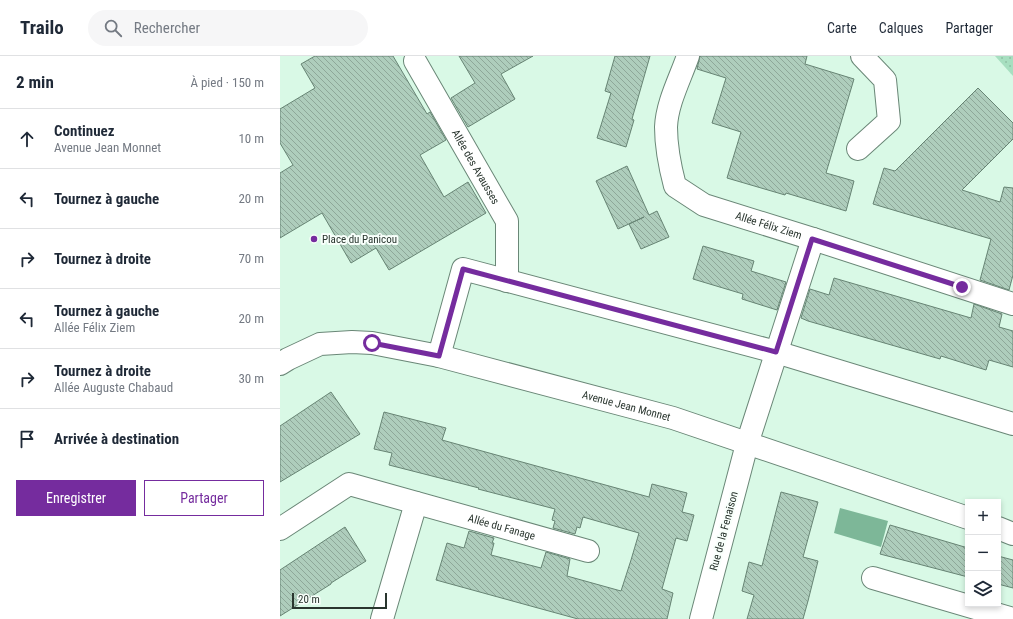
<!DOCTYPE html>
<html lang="fr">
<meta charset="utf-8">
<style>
body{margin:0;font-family:"Roboto Condensed",sans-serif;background:#f6f6f7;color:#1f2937}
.controls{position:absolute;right:12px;bottom:12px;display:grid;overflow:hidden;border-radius:0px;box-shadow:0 2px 6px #0003}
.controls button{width:36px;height:36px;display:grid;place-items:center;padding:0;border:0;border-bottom:1px solid #e0e1e3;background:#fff;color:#1f2937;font:20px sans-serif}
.scale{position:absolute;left:12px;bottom:10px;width:95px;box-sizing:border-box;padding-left:4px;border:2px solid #29352e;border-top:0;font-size:11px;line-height:14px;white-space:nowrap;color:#29352e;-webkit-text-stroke:3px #f8fffb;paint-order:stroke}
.stop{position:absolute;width:12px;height:12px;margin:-9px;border:3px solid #752c9e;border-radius:50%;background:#fff}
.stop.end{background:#752c9e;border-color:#fff;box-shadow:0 1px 4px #0008}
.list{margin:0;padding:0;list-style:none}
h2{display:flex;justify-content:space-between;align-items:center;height:52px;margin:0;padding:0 16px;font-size:17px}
h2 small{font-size:13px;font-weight:400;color:#747a83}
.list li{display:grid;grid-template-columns:26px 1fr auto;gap:12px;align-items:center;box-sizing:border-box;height:60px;padding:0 16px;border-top:1px solid #e0e1e3}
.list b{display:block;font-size:15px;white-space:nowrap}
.list p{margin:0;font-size:13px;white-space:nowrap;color:#747a83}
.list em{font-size:13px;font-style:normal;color:#747a83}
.actions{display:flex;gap:8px;padding:12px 16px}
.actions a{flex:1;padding:9px 0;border:1px solid #752c9e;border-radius:0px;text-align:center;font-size:14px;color:#752c9e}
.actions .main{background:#752c9e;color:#fff}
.icon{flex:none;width:22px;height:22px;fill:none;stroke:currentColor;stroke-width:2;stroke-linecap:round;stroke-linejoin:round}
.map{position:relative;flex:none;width:733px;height:563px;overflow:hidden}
header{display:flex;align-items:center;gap:24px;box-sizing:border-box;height:56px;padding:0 20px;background:#fff;border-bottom:1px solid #e0e1e3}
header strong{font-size:19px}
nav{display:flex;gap:22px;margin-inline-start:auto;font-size:14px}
.search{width:280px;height:36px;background:#f6f6f7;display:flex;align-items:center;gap:10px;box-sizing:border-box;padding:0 14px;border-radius:22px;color:#747a83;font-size:15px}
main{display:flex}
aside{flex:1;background:#fff}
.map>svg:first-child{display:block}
.green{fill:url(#green-dots)}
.water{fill:#7db798}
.building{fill:url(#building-back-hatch);stroke:#678474}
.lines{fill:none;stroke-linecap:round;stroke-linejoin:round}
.minor-casing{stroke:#6a8777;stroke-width:24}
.minor{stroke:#fff;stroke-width:22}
.route{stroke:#752c9e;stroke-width:5}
.poi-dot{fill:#752c9e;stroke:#f8fffb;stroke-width:1.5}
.labels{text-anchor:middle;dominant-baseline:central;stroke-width:4;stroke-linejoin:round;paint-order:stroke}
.street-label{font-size:11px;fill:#29352e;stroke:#f8fffb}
.poi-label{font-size:11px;fill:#29352e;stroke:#f8fffb;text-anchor:start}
</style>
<header>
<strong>Trailo</strong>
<div class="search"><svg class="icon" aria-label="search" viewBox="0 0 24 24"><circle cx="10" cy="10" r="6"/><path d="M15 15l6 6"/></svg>Rechercher</div>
<nav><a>Carte</a><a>Calques</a><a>Partager</a></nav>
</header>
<main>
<aside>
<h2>2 min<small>À pied · 150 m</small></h2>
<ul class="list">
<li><svg class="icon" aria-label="ahead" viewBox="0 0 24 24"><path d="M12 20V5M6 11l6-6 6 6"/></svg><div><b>Continuez</b><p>Avenue Jean Monnet</p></div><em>10 m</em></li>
<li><svg class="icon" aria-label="left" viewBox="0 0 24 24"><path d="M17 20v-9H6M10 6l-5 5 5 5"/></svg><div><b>Tournez à gauche</b></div><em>20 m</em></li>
<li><svg class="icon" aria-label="right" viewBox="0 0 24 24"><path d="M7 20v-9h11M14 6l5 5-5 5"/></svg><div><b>Tournez à droite</b></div><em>70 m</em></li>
<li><svg class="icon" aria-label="left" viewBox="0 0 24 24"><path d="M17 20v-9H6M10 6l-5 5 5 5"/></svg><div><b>Tournez à gauche</b><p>Allée Félix Ziem</p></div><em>20 m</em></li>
<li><svg class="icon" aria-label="right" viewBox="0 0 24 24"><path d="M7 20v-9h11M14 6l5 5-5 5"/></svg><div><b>Tournez à droite</b><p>Allée Auguste Chabaud</p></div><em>30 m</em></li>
<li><svg class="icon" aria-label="arrive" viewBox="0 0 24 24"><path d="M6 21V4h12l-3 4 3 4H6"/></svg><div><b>Arrivée à destination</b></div></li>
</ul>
<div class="actions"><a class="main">Enregistrer</a><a>Partager</a></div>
</aside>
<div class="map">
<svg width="733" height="563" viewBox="0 0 733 563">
<defs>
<pattern id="green-dots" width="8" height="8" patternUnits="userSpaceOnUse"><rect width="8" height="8" fill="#a7dfc0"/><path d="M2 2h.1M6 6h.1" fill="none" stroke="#90c0a5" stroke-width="1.8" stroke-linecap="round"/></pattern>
<pattern id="building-back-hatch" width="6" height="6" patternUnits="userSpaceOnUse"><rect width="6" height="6" fill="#aecdbc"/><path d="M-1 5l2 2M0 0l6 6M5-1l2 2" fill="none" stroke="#8ea799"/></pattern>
</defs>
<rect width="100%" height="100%" fill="#d9f9e6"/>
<polygon class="green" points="715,0 733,0 733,20"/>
<polygon class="water" points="560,452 608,465 601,491 554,477"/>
<g class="building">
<polygon points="35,0 113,0 147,58 150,56 166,84 140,99 164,141 188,126 206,157 109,214 96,192 71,207 42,157 0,182 0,117 13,109 0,87 0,53 35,32 21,8"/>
<polygon points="179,0 253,0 221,18 235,43 188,71 171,42 195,27"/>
<polygon points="335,0 370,0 352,63 354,64 346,91 317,82 331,37 325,35"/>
<polygon points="420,0 527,0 525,8 574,23 546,117 574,125 566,155 506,137 505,139 447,122 461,76 432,67 446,22 417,13"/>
<polygon points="698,32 733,67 733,83 682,134 720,146 724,131 733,132 733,219 729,234 700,224 711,183 593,148 604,112 615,115"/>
<polygon points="347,110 369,159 377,155 389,181 361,193 349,168 364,161 338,173 316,125"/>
<polygon points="423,190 474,205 471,215 506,226 497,254 462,243 463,238 413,223"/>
<polygon points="554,222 691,262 694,248 722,258 719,271 733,275 733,311 709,304 706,314 661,300 660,303 528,265 521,262 530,233 549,239"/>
<polygon points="51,336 80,378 0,426 0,370"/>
<polygon points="104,356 166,372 162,384 369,441 372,428 407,437 402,456 414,459 407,485 396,482 382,533 393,537 387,563 298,563 156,524 167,487 184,492 189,475 214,482 212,487 214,487 211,499 261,512 266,496 290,503 287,520 341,535 351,504 359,477 303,461 300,472 297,471 295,478 273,472 275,465 272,464 275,453 198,433 199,432 109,409 112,397 94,393"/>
<polygon points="501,436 538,446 523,501 538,505 528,545 523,563 467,563 474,539 462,535 469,506 482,510"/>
<polygon points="610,469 688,492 688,521 600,498"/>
<polygon points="65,471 86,505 51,527 51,528 0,560 0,514"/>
<polygon points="718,500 733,504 733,532 718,528"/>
</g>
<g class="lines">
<defs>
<g id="minor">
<path id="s1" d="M408 0C400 23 387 47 386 71 386 91 390 111 395 130L424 149 533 183 467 388 421 563"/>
<path id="s2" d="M135 5 227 165V225"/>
<polyline points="578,93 609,65 605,24 582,0"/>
<polyline points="533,183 733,248"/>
<polyline points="159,300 183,213 496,296 733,368"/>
<path id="s3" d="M0 308 8 303 40 288 72 286 92 287 159 300 393 362 688 462"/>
<polyline points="718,472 733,478"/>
<path id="s4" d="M0 473 69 428 308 495"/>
<polyline points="593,522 733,563"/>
<polyline points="102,563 136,447"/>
</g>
</defs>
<use href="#minor" class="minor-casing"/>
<use href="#minor" class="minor"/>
</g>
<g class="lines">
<polyline class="route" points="92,287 159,300 183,213 496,296 532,183 682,231"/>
</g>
<circle class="poi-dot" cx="34" cy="183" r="4"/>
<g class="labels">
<g class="street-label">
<text stroke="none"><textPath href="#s2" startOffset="122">Allée des Avausses</textPath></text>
<text stroke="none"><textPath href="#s1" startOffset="237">Allée Félix Ziem</textPath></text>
<text stroke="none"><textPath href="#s3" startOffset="359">Avenue Jean Monnet</textPath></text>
<text stroke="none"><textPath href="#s4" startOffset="241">Allée du Fanage</textPath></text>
<text transform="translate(444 475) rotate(-75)">Rue de la Fenaison</text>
</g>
<g class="poi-label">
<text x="42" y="183">Place du Panicou</text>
</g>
</g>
</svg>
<div class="controls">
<button>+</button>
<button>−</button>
<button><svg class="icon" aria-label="layers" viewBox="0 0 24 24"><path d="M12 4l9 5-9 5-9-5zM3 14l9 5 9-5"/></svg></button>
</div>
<div class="scale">20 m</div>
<div class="stop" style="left:92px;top:287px"></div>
<div class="stop end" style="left:682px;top:231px"></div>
</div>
</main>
